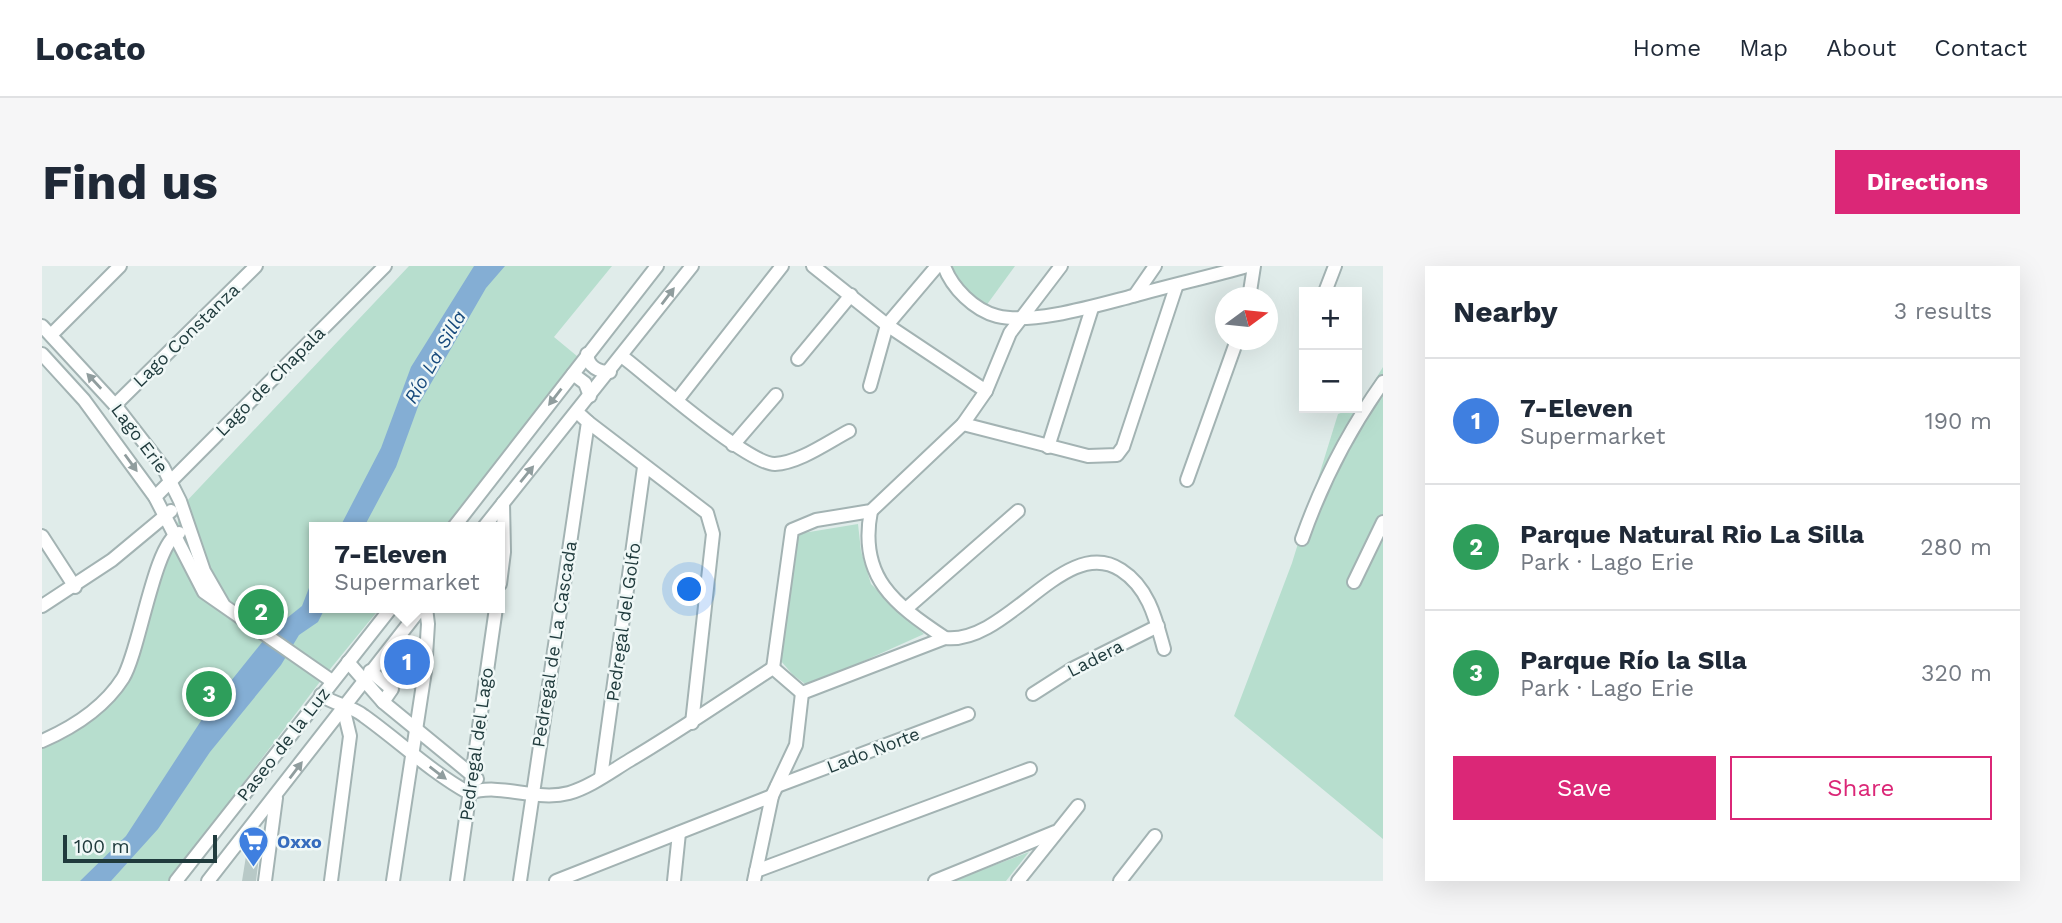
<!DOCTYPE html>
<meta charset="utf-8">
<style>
body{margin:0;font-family:"Work Sans",sans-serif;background:#f6f6f7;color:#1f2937}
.controls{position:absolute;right:21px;top:21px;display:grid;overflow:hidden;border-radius:0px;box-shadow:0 7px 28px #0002}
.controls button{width:63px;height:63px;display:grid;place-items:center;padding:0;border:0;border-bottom:2px solid #e0e1e3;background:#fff;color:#1f2937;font:35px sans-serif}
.compass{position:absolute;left:1173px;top:21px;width:63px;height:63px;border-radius:50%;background:#fff;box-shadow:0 7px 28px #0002;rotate:75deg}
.scale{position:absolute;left:21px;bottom:18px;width:154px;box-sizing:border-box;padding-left:7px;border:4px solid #203b3d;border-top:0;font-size:19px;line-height:24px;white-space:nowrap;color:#203b3d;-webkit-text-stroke:5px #f0f8f7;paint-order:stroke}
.you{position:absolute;left:648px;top:324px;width:24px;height:24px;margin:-18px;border:5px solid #fff;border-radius:50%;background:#1a73e8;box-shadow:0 0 0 10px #1a73e833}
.badge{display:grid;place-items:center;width:46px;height:46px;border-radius:50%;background:#db2777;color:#fff;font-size:23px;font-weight:700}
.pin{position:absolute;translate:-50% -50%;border:4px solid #fff;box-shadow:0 2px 7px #0006}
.popup{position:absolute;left:267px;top:256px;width:196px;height:91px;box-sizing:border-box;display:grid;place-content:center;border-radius:0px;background:#fff;filter:drop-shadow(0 2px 5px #0005);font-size:23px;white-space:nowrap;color:#747a83}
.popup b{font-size:26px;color:#1f2937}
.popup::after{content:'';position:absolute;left:50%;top:100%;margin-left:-14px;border:14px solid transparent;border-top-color:#fff}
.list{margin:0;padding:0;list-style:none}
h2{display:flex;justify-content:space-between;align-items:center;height:91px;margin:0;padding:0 28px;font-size:30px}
h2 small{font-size:23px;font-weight:400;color:#747a83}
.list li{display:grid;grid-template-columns:46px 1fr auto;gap:21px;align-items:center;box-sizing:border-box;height:126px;padding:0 28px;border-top:2px solid #e0e1e3}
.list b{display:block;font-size:26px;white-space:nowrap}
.list p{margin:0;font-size:23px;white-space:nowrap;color:#747a83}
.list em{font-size:23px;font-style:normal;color:#747a83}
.actions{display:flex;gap:14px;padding:21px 28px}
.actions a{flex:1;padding:16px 0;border:2px solid #db2777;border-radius:0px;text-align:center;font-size:24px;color:#db2777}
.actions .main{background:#db2777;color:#fff}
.map{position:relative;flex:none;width:1341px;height:615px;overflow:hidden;border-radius:0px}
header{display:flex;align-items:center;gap:42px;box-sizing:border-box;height:98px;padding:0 35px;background:#fff;border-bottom:2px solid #e0e1e3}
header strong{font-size:33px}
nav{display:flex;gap:38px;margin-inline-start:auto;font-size:24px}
.intro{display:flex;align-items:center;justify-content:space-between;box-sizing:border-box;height:168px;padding:0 42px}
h1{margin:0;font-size:49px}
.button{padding:18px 32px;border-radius:0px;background:#db2777;color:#fff;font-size:24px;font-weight:700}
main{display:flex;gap:42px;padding:0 42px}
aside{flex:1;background:#fff;border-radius:0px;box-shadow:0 7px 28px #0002}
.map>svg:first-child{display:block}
.green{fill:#b7dece}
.water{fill:#84aed4}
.building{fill:#b8c9c7}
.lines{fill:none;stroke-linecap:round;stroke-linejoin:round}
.minor-casing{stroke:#a3b3b3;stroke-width:16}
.minor{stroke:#fff;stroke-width:12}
.oneway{fill:#909d9e}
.labels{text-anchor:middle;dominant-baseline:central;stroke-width:5;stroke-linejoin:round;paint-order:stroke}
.street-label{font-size:18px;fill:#203b3d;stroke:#f0f8f7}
.shop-label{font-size:18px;font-weight:bold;fill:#366cbe;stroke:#f0f8f7;text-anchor:start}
.water-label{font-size:19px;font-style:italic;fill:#174a7c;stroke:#f0f8f7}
</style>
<header>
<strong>Locato</strong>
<nav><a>Home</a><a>Map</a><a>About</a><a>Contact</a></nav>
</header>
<div class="intro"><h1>Find us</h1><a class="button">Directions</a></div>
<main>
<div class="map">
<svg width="1341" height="615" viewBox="0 0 1341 615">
<rect width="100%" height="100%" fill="#e0ecea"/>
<g class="green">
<polygon points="367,0 570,0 512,71 541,95 404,261 272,261 272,342 338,342 280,413 127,615 0,615 0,474 53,444 82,411 142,238"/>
<polygon points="902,0 973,0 941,44"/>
<polygon points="1341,101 1341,573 1192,450 1250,297 1296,148 1317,140"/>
<polygon points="816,258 819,285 829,318 882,368 766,420 751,409 739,395 755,268"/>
<polygon points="987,586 964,615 910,615"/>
</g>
<g class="water">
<polygon points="432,0 463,0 444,22 377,138 354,201 322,261 298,261 339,182 369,101"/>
<polygon points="272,309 272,342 283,342 276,356 257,369 239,399 168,486 116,563 69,615 38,615 84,570 168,441 230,364 260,340"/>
</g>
<g class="building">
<polygon points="363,380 376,382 374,404 368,413 353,396"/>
<polygon points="204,590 217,591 214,615 200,615"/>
</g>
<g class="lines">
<defs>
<g id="minor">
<polyline points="771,0 845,59 944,125"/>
<path d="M902 0C910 22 932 44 955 50 990 59 1056 39 1091 30 1129 19 1167 11 1205 0"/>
<polyline points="1283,26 1293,0"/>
<polyline points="1093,29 1113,0"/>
<polyline points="1207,32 1212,0"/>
<polyline points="0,60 73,139 121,201 138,235 162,305 181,338"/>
<polyline points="9,69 78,0"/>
<polyline points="0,88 42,134 113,231 162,326 290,415"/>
<path d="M545 88C546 101 557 106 568 106"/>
<path d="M581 91C608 112 707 199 733 198 757 197 786 176 807 165"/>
<polyline points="756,93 809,29"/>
<polyline points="531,108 543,117 548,130"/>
<polyline points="828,120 845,59 895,0"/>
<polyline points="636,133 740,0"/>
<polyline points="73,139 214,0"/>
<polyline points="546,156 665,247 671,268 650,457"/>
<polyline points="921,158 1046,190 1075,189 1081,181 1134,21"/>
<polyline points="691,179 734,129"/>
<polyline points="1006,181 1050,42"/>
<polyline points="1145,214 1195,74"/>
<polyline points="113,231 343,0"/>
<path d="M829 245C816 311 852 338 903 372 966 379 1023 267 1079 304 1107 322 1114 354 1122 383"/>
<polyline points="412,261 615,0"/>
<polyline points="442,261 650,0"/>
<polyline points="0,270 33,321"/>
<path d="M1260 273C1280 216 1307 164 1341 116"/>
<polyline points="1312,316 1341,256"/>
<polyline points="458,318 462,286 461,237"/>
<polyline points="0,340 70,294 129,245"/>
<polyline points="865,342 976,245"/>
<polyline points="306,396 341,436 435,513"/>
<polyline points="731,402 750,264 774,254 829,245 921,158 944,125 968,67 1019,0"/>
<polyline points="328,405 350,423 341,436"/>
<polyline points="760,427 903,372"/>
<polyline points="991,428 1030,403 1116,360"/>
<path d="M279 429C293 439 310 440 322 450 357 475 389 506 427 527 459 516 493 536 527 527 548 521 568 506 588 494 637 465 683 433 731 402L760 427"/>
<path d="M0 475C32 461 62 442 81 412 98 384 112 277 137 267"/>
<polyline points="559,511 602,201"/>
<polyline points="735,520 926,448"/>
<polyline points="714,605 988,503"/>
<polyline points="134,615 349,342"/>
<polyline points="166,615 379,342"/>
<polyline points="223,615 234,532"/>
<polyline points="289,615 308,470 301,441"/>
<polyline points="351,615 383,405 386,358 384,342"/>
<polyline points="415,615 454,342"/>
<polyline points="478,615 546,156 535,146"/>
<polyline points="514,615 730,530"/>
<polyline points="632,615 637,567"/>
<polyline points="712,615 730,530 754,479 760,427"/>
<polyline points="893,615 1013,566"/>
<polyline points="976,615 1036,540"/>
<polyline points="1078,615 1113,570"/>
</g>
</defs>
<use href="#minor" class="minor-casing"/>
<use href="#minor" class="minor"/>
</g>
<defs><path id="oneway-solid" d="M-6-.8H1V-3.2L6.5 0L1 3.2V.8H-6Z" transform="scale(1.75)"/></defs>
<g class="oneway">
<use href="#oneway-solid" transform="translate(626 30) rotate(-53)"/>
<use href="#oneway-solid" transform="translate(52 115) rotate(-133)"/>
<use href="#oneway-solid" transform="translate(513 131) rotate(128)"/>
<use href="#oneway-solid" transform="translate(89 197) rotate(54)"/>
<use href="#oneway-solid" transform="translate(485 208) rotate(-51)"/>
<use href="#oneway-solid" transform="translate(254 504) rotate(-53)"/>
<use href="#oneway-solid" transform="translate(396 507) rotate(37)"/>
</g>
<defs>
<symbol id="supermarket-pin" viewBox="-11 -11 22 30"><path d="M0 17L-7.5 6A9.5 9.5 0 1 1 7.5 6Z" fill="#3f7fe0" stroke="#f0f8f7"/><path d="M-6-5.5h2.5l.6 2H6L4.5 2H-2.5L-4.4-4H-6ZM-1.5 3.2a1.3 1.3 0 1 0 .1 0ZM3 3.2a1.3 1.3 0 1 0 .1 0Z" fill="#fff"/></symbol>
</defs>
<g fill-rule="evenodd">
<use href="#supermarket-pin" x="194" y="558" width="35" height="47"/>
</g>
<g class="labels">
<g class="street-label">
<text transform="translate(144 69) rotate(-44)">Lago Constanza</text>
<text transform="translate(228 115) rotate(-45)">Lago de Chapala</text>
<text transform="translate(98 172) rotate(53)">Lago Erie</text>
<text transform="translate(581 356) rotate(-82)">Pedregal del Golfo</text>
<text transform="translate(512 378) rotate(-81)">Pedregal de La Cascada</text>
<text transform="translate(1053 392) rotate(-27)">Ladera</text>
<text transform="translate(241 478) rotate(-52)">Paseo de la Luz</text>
<text transform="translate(434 478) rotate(-82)">Pedregal del Lago</text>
<text transform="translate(831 484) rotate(-21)">Lado Norte</text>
</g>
<g class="shop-label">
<text x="235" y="575">Oxxo</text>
</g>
<g class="water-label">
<text transform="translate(393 91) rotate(-60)">Río La Silla</text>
</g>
</g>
</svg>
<div class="controls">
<button>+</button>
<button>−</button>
</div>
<svg class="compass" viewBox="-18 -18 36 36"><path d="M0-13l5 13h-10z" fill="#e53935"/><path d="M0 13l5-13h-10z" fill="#747a83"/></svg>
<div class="scale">100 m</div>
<div class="you"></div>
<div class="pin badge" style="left:365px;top:396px;background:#3f7fe0">1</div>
<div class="popup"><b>7-Eleven</b>Supermarket</div>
<div class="pin badge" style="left:219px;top:346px;background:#2e9e5b">2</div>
<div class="pin badge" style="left:167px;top:428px;background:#2e9e5b">3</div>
</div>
<aside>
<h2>Nearby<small>3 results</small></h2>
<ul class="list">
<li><span class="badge" style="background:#3f7fe0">1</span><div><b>7-Eleven</b><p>Supermarket</p></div><em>190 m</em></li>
<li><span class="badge" style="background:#2e9e5b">2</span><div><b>Parque Natural Rio La Silla</b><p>Park · Lago Erie</p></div><em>280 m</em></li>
<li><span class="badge" style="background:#2e9e5b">3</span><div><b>Parque Río la Slla</b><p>Park · Lago Erie</p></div><em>320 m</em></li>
</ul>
<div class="actions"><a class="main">Save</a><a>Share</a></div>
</aside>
</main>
